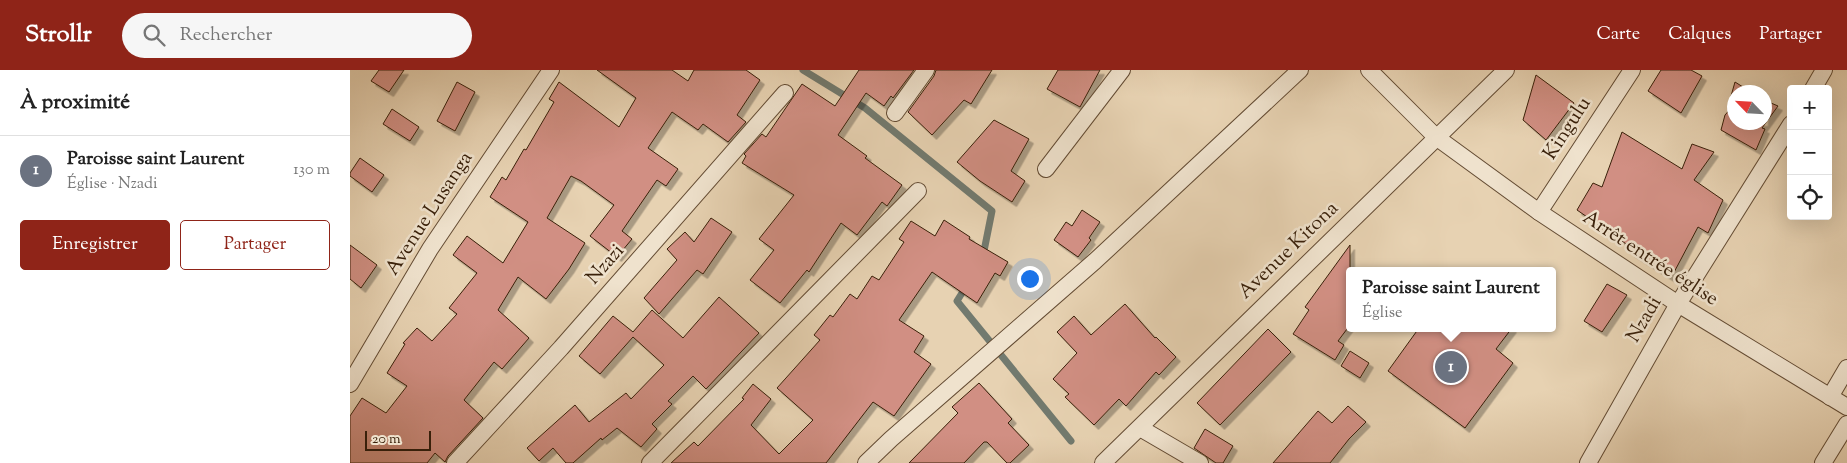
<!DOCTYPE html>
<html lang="fr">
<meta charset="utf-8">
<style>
body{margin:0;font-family:"Sorts Mill Goudy",serif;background:#f6f6f6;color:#222}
.controls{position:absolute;right:15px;top:15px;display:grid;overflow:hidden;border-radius:5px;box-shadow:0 5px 20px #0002}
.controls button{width:45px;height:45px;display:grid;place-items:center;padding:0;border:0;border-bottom:1px solid #e0e0e0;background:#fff;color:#222;font:25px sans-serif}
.compass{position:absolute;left:1377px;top:15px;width:45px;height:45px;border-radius:50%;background:#fff;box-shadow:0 5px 20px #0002;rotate:295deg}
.scale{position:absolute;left:15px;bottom:12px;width:66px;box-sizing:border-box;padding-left:5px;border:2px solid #39200a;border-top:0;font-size:14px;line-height:18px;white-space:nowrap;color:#39200a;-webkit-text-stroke:4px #efe2cd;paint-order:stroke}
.you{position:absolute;left:679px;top:208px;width:18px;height:18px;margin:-12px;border:4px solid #fff;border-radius:50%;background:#1a73e8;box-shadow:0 0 0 8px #1a73e833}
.badge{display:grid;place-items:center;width:32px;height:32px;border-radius:50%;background:#8f2418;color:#fff;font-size:16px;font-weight:700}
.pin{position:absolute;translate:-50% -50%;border:2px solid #fff;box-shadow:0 1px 5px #0006}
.popup{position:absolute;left:996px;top:197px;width:210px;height:65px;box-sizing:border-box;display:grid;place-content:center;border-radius:5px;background:#fff;filter:drop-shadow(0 1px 4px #0005);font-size:16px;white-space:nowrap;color:#767676}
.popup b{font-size:19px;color:#222}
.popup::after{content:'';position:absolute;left:50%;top:100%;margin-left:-10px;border:10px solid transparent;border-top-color:#fff}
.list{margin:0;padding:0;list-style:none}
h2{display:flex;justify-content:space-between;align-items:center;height:65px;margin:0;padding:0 20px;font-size:21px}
h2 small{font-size:16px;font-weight:400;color:#767676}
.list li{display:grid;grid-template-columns:32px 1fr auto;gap:15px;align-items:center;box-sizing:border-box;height:70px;padding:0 20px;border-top:1px solid #e0e0e0}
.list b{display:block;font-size:19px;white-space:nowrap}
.list p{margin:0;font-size:16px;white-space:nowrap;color:#767676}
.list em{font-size:16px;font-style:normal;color:#767676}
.actions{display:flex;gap:10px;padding:15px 20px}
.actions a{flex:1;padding:11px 0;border:1px solid #8f2418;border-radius:5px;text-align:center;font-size:18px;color:#8f2418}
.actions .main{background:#8f2418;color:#fff}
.icon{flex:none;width:28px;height:28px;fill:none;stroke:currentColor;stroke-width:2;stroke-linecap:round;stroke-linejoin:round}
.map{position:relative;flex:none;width:1497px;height:393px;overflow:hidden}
header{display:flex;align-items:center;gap:30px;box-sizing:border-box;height:70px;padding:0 25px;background:#8f2418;color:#fff}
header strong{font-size:24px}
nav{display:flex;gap:28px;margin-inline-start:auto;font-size:18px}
.search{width:350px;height:45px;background:#f6f6f6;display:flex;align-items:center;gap:12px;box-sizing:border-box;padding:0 18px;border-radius:28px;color:#767676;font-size:19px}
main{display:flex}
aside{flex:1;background:#fff}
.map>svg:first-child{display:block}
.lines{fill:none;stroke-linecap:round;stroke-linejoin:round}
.stream{stroke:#727a6f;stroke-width:7}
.building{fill:#d18f83;stroke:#39200a;filter:url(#shadow)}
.street-casing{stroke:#644c34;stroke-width:18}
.street{stroke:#efe2cd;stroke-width:16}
.labels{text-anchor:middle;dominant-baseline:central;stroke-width:5;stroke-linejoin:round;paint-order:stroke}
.street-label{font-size:20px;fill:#39200a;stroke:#efe2cd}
</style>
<header>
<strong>Strollr</strong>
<div class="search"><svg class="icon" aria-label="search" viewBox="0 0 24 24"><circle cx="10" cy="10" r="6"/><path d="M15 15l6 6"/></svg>Rechercher</div>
<nav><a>Carte</a><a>Calques</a><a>Partager</a></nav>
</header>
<main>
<aside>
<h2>À proximité<small></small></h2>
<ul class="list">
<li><span class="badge" style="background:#6b7280">1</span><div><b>Paroisse saint Laurent</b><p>Église · Nzadi</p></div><em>130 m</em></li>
</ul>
<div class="actions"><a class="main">Enregistrer</a><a>Partager</a></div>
</aside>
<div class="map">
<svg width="1497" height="393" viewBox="0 0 1497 393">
<defs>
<filter id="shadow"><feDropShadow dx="4.5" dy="4.5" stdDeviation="0" flood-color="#0004"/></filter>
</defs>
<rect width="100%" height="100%" fill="#e7d2b2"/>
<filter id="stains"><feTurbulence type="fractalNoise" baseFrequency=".004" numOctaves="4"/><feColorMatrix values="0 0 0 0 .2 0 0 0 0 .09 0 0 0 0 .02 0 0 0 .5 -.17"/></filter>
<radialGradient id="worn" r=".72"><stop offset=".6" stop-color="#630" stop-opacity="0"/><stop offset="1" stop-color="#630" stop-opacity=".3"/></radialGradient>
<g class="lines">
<g class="stream">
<polyline points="453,0 515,38 642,141 633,186"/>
<polyline points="617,215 607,231 721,371"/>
</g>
</g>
<g class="building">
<polygon points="29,0 54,0 39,22 21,11"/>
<polygon points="247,0 322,0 338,11 344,0 396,0 410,10 387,45 396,52 378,72 353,54 348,60 322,42 298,78 328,99 316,116 307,110 272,161 282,169 267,187 240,166 264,135 231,111 221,106 197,148 235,173 219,199 196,229 168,207 148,240 179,268 152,299 144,292 114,330 133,348 98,386 95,392 85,383 77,393 0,393 0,346 12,328 36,343 57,316 37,303 55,274 53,273 67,258 82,271 107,244 99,238 127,203 103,185 117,166 153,193 178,152 140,127 152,107 156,110 174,79 176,80 204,32 199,29 209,12 269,57 286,28"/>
<polygon points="509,0 564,0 543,28 541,26 534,36 516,23 488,65 517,86 515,88 552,115 537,136 532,132 507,165 491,153 459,202 457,200 430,233 400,210 424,180 409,169 444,125 392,93 396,86 394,84 412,64 416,67 452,14 485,36"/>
<polygon points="586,0 642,0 621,34 614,30 582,65 558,42 584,6"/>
<polygon points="708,0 750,0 730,37 697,19"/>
<polygon points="1311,0 1341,0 1352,6 1331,43 1298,21"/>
<polygon points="1186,5 1224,33 1196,70 1173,50"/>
<polygon points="107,12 125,22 105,61 87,51"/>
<polygon points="1385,12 1401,22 1384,22 1384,52 1414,52 1414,30 1428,36 1412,58 1415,59 1406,80 1371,60 1375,45 1383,36 1379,33"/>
<polygon points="42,39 69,57 60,71 33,54"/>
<polygon points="644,50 679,69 661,101 675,111 662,132 630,111 607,92"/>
<polygon points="1272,62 1332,99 1342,74 1364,82 1344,110 1373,130 1358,163 1348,157 1321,208 1280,182 1282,178 1227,140 1243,113 1252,117"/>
<polygon points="10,88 34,105 22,122 0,106 0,103"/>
<polygon points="732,140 750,152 739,168 741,170 728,187 704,170 716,152 722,156"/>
<polygon points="361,148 382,162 353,204 347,200 309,244 294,228 327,190 317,179 335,162 344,172"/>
<polygon points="594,150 620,167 619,169 658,192 650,206 645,203 627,233 582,202 549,250 574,266 564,282 581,294 544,346 523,332 476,393 321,393 344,372 348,376 394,329 392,328 403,314 421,329 401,355 429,384 463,350 427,318 470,270 464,265 480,245 483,247 500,224 507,229 522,206 529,210 554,172 549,169 561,151 585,166"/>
<polygon points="0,175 27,195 11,218 0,209"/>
<polygon points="1000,175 1000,255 988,271 994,275 985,290 943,264 959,240 955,237"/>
<polygon points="1257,214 1277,225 1252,262 1234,251"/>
<polygon points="369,227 409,263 356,319 343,306 318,331 322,334 302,354 307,359 291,377 267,358 252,370 251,368 223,393 216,393 203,378 189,391 177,378 225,335 239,352 276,323 281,329 314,295 283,267 250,304 229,286 263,246 283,262 302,240 333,268"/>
<polygon points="775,234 805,268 806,267 826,287 809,305 806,302 776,336 769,329 744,355 715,327 719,324 703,309 727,283 707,262 724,246 741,265"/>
<polygon points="1069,258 1162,258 1146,279 1163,293 1115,358 1038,301"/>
<polygon points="918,259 941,282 870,355 847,333"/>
<polygon points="1000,281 1019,293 1010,308 991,296"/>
<polygon points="629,313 662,349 658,353 679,375 660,393 657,393 637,372 634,372 614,393 559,393 608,343 602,337"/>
<polygon points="998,336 1016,352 999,369 980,393 923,393 968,341 982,353"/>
<polygon points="855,359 883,376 873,393 866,393 844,378"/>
</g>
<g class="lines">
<defs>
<g id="street">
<polyline points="1019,0 1086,67 1189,142 1328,234 1497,337"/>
<polyline points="1463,19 1474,0"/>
<polyline points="545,43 576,0"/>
<polyline points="696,99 772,0"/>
<polyline points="1189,142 1282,0"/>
<polyline points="0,314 80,179 201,0"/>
<polyline points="1480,327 1497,298"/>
<polyline points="790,358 850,393"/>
<polyline points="105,393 211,278 435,23"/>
<polyline points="300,393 568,121"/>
<polyline points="516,393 541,369 745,191 950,0"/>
<polyline points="753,393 1156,0"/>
<polyline points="1238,393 1328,234 1441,54"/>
<polyline points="1473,393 1497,354"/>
</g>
</defs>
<use href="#street" class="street-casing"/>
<use href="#street" class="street"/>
</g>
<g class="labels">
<g class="street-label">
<text transform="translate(1218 59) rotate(-57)">Kingulu</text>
<text transform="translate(80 144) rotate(-57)">Avenue Lusanga</text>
<text transform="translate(939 181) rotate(-44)">Avenue Kitona</text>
<text transform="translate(1300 189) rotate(33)">Arrêt entrée église</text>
<text transform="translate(256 195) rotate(-49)">Nzazi</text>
<text transform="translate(1295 250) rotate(-60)">Nzadi</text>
</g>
</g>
<rect width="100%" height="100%" filter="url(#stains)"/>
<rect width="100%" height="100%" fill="url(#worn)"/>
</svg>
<div class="controls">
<button>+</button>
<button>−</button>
<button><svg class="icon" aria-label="locate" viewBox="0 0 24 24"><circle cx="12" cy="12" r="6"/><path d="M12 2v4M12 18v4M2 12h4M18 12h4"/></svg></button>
</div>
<svg class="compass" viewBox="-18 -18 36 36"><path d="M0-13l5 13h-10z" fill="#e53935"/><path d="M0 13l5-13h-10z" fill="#767676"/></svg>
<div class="scale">20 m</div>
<div class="you"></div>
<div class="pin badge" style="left:1101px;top:297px;background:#6b7280">1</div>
<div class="popup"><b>Paroisse saint Laurent</b>Église</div>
</div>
</main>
